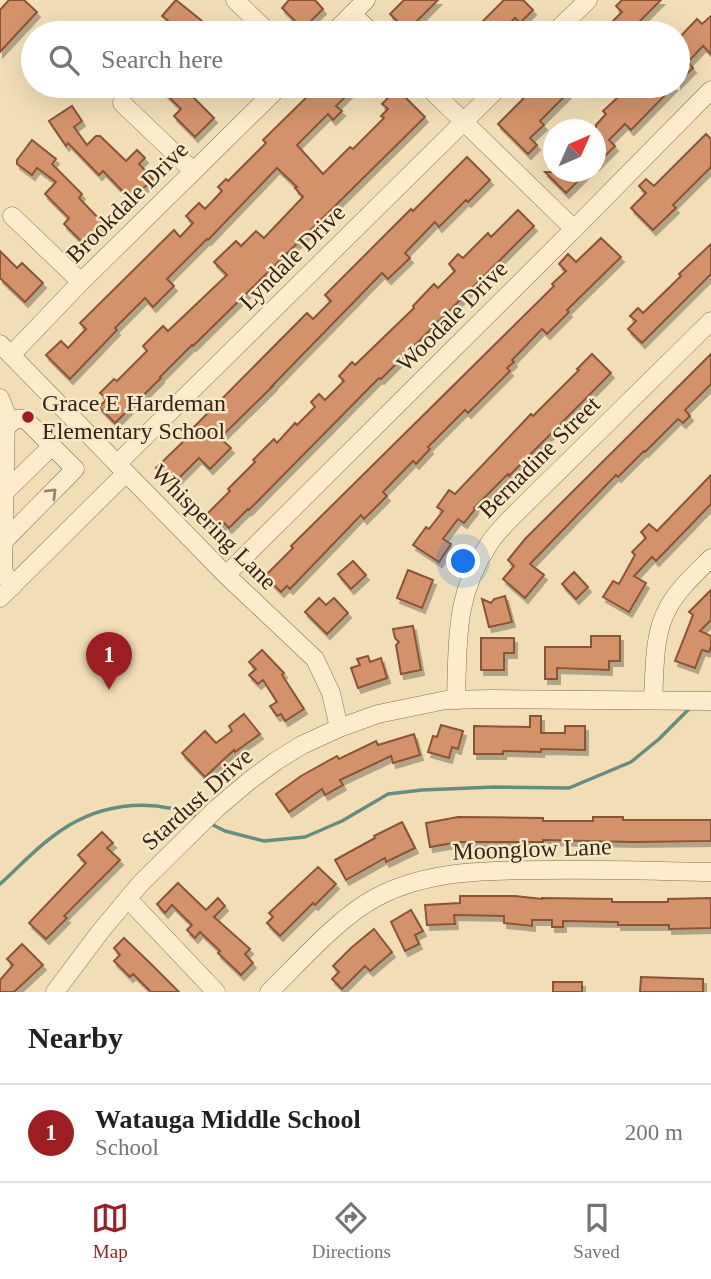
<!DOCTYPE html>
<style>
body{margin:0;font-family:"Times New Roman",serif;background:#f6f6f6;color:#202124}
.compass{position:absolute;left:543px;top:119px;width:63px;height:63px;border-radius:50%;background:#fff;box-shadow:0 7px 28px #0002;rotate:45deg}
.you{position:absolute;left:464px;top:562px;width:24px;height:24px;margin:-18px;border:5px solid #fff;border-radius:50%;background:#1a73e8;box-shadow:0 0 0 10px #1a73e833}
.badge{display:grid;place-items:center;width:46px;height:46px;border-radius:50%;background:#9c1d22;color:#fff;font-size:23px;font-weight:700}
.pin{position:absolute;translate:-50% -58px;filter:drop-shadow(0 2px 4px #0008)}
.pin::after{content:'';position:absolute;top:37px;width:24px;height:21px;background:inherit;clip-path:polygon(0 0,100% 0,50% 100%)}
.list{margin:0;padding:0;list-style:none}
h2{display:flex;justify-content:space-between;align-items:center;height:91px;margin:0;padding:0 28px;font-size:30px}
h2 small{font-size:23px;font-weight:400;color:#757577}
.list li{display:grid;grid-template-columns:46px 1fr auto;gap:21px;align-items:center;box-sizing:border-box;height:98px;padding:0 28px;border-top:2px solid #e0e0e0}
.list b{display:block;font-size:26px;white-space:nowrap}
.list p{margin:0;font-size:23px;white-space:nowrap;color:#757577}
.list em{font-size:23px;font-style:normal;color:#757577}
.icon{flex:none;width:38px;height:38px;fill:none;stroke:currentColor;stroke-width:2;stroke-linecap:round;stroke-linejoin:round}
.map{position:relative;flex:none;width:711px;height:992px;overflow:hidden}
.search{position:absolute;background:#fff;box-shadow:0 7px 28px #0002;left:21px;right:21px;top:21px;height:77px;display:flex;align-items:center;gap:18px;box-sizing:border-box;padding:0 24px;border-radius:38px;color:#757577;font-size:26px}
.sheet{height:189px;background:#fff}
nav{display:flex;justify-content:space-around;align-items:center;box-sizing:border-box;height:98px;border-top:2px solid #e0e0e0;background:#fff;font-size:19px;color:#757577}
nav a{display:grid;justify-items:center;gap:4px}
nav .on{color:#9c1d22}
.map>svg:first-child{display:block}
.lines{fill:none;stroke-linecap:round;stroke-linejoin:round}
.stream{stroke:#658e82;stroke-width:3.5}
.building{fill:#d3926a;stroke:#895436;stroke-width:2;filter:url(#shadow)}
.minor-casing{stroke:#886d52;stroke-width:19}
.minor{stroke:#fceccb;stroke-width:18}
.oneway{stroke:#988872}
.poi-dot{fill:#9c1d22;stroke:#f8e8c8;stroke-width:2.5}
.labels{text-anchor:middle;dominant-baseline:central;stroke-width:5;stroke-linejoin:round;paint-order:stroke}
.street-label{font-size:24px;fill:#352518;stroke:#f8e8c8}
.poi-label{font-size:24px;fill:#352518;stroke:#f8e8c8;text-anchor:start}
</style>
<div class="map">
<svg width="711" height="992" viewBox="0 0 711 992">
<defs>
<filter id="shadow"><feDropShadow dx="3" dy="5" stdDeviation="0" flood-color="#0004"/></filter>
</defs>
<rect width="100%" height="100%" fill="#f1deb7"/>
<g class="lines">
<g class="stream">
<polyline points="209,823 225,831 264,841 305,837 342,821 388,794 422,790 494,787 569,788 631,762 659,739 692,706"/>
<path d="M0 884C17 869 33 851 52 837 94 804 150 795 199 818"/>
</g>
</g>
<g class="building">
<polygon points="9,0 24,0 37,12 0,52 0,10"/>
<polygon points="176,0 217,33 183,33 162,16"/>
<polygon points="289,0 315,0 323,9 303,29 282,8"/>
<polygon points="404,0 438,0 407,31 390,14"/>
<polygon points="504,0 523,0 533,10 520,23 515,18 500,33 471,33"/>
<polygon points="622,0 661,0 628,33 601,33 622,12 616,6"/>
<polygon points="711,16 711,54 703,46 688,62 693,68 678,83 678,39 697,19 702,24"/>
<polygon points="158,86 182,86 214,118 195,137 174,116 181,109"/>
<polygon points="318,86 356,86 336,106 342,111 333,120 328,114 297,145 323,174 350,147 353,149 384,118 381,116 388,109 382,104 397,89 425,117 254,286 193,346 192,345 160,377 161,378 115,423 99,407 107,399 100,393 114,379 117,381 147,351 143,346 163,326 168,331 227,275 214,262 236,241 241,246 256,231 264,238 303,197 295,188 297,187 277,168 208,240 207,239 167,279 174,286 153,307 145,298 115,328 117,330 70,379 46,355 61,341 68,348 86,329 80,323 174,230 180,237 193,223 186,216 199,203 205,209 222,191 218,187 226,179 228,181 266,143 263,140"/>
<polygon points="536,86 575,86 540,121 544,125 530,138 537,145 528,154 498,124"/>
<polygon points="630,86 674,86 631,130 625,124 609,140 615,146 596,165 596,125 606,114 603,111"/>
<polygon points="72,106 82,121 74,127 87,145 96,136 100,136 126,161 137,150 145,158 139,164 153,179 131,200 103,171 99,175 68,143 66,146 49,121"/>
<polygon points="706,134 711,139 711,167 673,205 676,208 653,230 631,208 646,193 639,186 646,179 654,186"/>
<polygon points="32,140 56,159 52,164 82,194 79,198 104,224 84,244 64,224 69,218 45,194 56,182 37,168 32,175 17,164 17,160"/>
<polygon points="467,157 490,180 468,202 466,200 439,227 435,222 405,253 410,258 388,279 382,273 272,386 273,386 220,438 231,448 210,469 199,458 172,485 156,468 191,434 189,432 307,313 313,319 331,301 325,295 411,209 413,211"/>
<polygon points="545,172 587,172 566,193"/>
<polygon points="518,210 534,226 381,379 379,378 249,510 248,509 229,528 224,523 216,531 203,518 230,491 228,489 255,462 253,460 274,439 277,443 295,423 297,425 315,407 311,402 319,394 325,400 344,381 339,376 352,362 355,365 414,308 413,306 434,284 438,288 455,271 449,264 458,254 463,258 488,233 491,237"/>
<polygon points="601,238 621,257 567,310 569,312 547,334 542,329 512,360 514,362 507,368 510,371 468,413 465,410 428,447 430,449 416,464 413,461 383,492 387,496 364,519 361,515 290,589 287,586 281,592 265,576 293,548 291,546 554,286 552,284 566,271 559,264 568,254 576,262"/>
<polygon points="711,244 711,274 642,343 628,329 636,321 630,316 638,308 643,313 681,276 679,274"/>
<polygon points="0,251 17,268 22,263 43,283 25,302 0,278"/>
<polygon points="592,354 611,373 509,476 508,474 474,508 475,509 464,523 458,519 443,539 451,544 439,562 413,545 426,527 429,529 443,511 437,507 449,490 455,494 531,414 533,416 579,370 577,369"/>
<polygon points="711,354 711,384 685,410 690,416 683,423 678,419 645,452 644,451 618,477 616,475 530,564 544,575 525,598 503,579 514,566 508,560 525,539"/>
<polygon points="711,475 711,504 656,561 652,557 634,576 646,583 629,612 603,597 613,581 619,584 635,555 632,552 646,538 641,532 649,524 657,531"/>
<polygon points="353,561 366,575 351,589 338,574"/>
<polygon points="408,570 433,580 422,608 397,598"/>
<polygon points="574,572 588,587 576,599 562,584"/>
<polygon points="711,590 711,620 700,631 711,636 711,646 709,652 702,650 695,668 675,661 693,615 689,612"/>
<polygon points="505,596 512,622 489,627 482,599 491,603 494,599"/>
<polygon points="319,598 326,605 334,598 348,613 327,634 305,612"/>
<polygon points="413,626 421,670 401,674 396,645 399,642 395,638 393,629"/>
<polygon points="591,636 620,636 620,661 609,661 609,670 557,668 557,679 545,679 545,647 591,647"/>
<polygon points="481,638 514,638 514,653 504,653 504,670 481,670"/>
<polygon points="262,650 284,673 282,675 304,709 285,721 281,714 277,716 270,706 277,702 263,680 258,684 249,675 256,669 249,662"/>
<polygon points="368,656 370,662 381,658 387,678 358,688 351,668 360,665 357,659"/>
<polygon points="244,714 260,734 235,752 234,750 205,777 182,753 205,731 216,743 232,731 229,726"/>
<polygon points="530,716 541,716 541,733 565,733 565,726 585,726 585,750 541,749 541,752 503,751 503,754 474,754 474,726 530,727"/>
<polygon points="441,725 463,731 458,749 452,747 449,758 428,752 433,736 437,737"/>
<polygon points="414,734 420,755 393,763 391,756 340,780 343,785 325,795 322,789 289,812 276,794 301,776 337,756 339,759 376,741 378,745"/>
<polygon points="458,817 543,818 543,821 593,821 593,817 623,817 623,820 711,820 711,841 633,842 543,840 543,842 459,842 430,847 426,823"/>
<polygon points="402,822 415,848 386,862 385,858 346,880 335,860 375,838 374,836"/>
<polygon points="102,832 113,843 107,848 120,860 64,916 67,918 46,939 29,923 86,863 78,855"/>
<polygon points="318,867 336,884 315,905 313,903 280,936 267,923 273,917 269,913"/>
<polygon points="178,883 206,910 218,898 225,906 214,917 250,949 245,954 253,963 241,975 218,953 220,951 200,932 195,938 187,930 192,925 172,905 165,913 157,904"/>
<polygon points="460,896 515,896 542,899 542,898 612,899 612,902 668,902 668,899 711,898 711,928 669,929 669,925 618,925 618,922 563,921 563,927 552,927 552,920 532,920 532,926 504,923 504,916 454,915 455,924 427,925 425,905 460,903"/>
<polygon points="411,910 423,931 415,935 419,944 405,951 391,922"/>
<polygon points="374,929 392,952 370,971 365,966 342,989 332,979 339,972 333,966 351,948"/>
<polygon points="124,938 151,964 179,992 151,992 133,974 130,977 114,961 120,955 114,948"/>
<polygon points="22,944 43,965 14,992 0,992 0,980 13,965 7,959"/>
<polygon points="641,977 703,979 703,992 640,992"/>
<rect x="553" y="982" width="29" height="10"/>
</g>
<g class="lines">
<defs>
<g id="minor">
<polyline points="235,0 269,33"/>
<polyline points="352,14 372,33"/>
<polyline points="333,33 366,0"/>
<polyline points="554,33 588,0"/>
<polyline points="427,86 574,229"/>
<polyline points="122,103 193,171"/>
<polyline points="12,216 81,282"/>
<polyline points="0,344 226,575 315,659 331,693 339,728"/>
<polyline points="11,355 81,282 280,86"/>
<polyline points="0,398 6,413 3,570 12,587"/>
<polyline points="117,464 500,86"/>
<polyline points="5,492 52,446"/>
<polyline points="4,541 75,469 25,419 16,419 6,427"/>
<polyline points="226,575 574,229 711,90"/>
<polyline points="0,598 126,473"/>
<path d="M456 700C458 641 454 596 489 544 494 535 503 527 510 519L711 321"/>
<path d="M653 700C655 670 653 634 668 608 678 589 696 573 711 558"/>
<polyline points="128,899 216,992"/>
<polyline points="55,992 100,932 140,884 216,809 249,781 276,761 302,745 339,728 378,714 446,700 491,699 711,701"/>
<path d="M269 992C300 962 340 916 377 897 428 870 490 870 545 870 600 869 656 871 711 872"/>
</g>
</defs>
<use href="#minor" class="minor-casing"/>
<use href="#minor" class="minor"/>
</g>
<defs><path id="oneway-chevron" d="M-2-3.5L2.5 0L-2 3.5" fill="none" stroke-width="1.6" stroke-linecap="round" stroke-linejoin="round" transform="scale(1.75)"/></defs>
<use class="oneway" href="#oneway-chevron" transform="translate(52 493) rotate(-45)"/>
<circle class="poi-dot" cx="28" cy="417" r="7"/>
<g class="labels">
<g class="street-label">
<text transform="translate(127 202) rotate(-45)">Brookdale Drive</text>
<text transform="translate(292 257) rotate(-45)">Lyndale Drive</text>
<text transform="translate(452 316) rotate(-45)">Woodale Drive</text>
<text transform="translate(539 457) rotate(-45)">Bernadine Street</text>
<text transform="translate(214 527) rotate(45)">Whispering Lane</text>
<text transform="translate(197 799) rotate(-42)">Stardust Drive</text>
<text transform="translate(532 849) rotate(-2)">Moonglow Lane</text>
</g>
<g class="poi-label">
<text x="42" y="403">Grace E Hardeman<tspan x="42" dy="28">Elementary School</tspan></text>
</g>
</g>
</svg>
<svg class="compass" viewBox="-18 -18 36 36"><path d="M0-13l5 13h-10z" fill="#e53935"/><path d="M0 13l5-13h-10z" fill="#757577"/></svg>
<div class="you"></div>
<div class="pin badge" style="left:109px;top:690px">1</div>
<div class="search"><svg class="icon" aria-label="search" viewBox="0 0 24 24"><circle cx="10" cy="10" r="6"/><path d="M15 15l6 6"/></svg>Search here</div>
</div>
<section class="sheet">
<h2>Nearby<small></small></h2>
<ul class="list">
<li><span class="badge">1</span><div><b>Watauga Middle School</b><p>School</p></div><em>200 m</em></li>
</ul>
</section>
<nav>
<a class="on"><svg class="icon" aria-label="map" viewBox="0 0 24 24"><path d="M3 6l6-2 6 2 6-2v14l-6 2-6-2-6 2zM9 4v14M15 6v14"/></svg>Map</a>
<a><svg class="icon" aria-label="directions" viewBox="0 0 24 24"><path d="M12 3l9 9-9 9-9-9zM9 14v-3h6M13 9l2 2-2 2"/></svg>Directions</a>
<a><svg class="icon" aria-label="saved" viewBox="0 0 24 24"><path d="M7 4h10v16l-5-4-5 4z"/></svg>Saved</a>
</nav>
